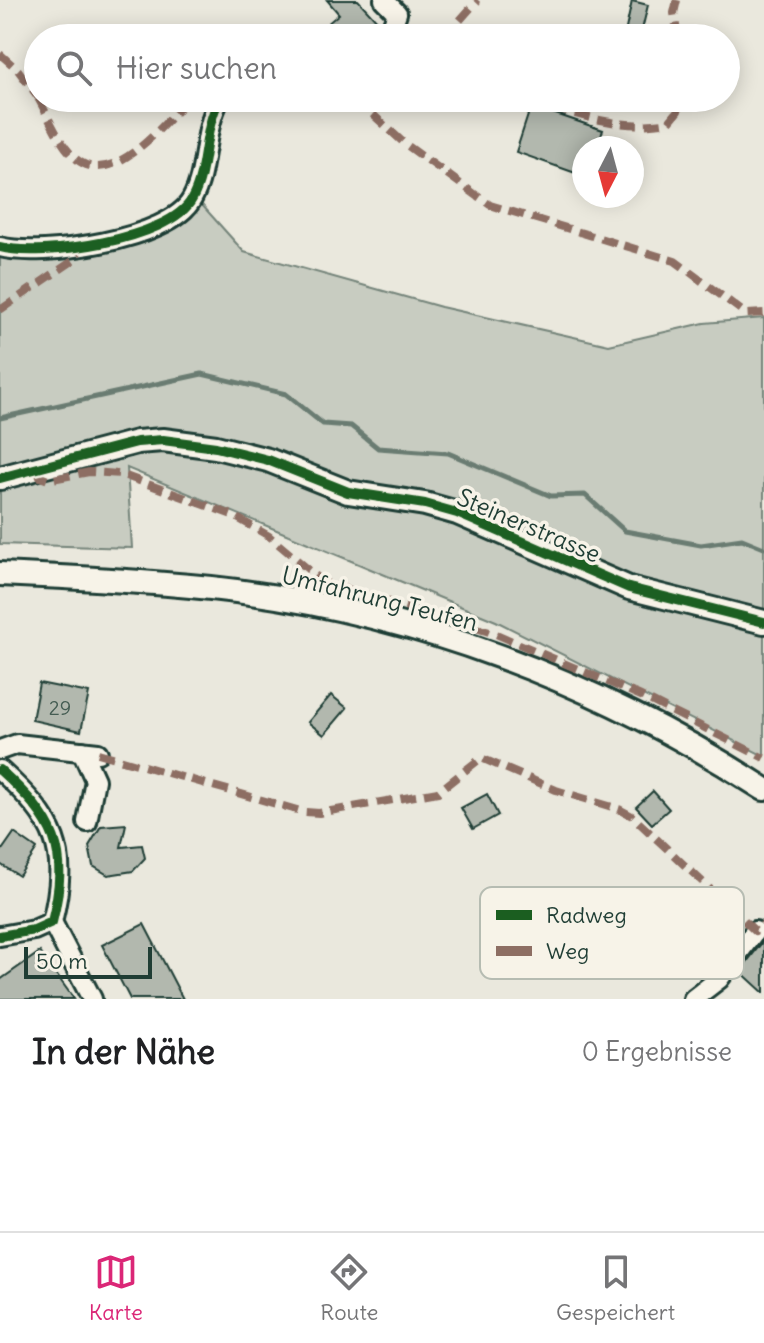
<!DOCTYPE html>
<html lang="de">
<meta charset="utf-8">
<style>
body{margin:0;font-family:Delius,sans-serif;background:#f6f6f6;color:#202124}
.compass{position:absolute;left:572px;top:136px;width:72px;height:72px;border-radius:50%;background:#fff;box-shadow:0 4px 20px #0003;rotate:186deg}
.scale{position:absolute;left:24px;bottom:20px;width:128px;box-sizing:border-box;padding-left:8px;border:4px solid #1f3d34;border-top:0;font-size:22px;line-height:28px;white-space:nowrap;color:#1f3d34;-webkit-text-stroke:6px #f7f3e8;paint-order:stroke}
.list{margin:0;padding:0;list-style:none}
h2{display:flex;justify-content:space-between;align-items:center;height:104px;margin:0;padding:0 32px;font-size:34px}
h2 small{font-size:26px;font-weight:400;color:#757577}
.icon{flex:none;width:44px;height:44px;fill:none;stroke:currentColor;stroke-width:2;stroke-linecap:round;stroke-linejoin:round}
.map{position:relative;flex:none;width:764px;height:999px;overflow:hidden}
.search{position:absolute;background:#fff;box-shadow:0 4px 20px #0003;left:24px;right:24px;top:24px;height:88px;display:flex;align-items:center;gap:20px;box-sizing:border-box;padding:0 28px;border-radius:44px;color:#757577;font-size:30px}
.sheet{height:232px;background:#fff}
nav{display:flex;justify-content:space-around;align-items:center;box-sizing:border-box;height:112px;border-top:2px solid #e0e0e0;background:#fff;font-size:22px;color:#757577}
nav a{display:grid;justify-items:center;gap:4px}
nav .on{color:#db2777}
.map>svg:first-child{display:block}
.green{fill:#c8ccc1;stroke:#74847a;stroke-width:2}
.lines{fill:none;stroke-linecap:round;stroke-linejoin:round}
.stream{stroke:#6a7c72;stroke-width:5}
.building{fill:#b2b8ae;stroke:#1f3d34;stroke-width:2}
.minor-casing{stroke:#1f3d34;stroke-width:24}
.major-casing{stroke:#1f3d34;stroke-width:28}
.minor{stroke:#f7f3e8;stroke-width:18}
.major{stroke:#f7f3e8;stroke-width:22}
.quiet{stroke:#8d6e63;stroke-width:8;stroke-dasharray:16 8;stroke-linecap:butt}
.cycleway-casing{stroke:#f7f3e8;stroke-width:15}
.cycleway{stroke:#1b5e20;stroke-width:10}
.labels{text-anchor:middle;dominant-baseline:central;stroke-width:7;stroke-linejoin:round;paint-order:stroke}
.number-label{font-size:20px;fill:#445c52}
.street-label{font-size:24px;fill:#1f3d34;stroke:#f7f3e8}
.key{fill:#f7f3e8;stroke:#b6bcb2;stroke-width:2}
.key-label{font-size:22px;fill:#1f3d34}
</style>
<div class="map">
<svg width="764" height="999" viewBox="0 0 764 999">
<rect width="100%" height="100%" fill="#eae8dd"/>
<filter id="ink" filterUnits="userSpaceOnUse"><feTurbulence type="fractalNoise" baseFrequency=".0125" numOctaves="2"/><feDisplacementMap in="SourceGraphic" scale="16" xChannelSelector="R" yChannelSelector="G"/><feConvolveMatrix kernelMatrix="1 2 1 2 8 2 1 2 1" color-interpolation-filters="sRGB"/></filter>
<g filter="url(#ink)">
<polygon class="green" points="202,205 244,252 441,307 609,345 704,323 764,318 764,756 496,621 127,468 132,548 0,544 0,255 168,227"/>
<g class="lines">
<polyline class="stream" points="0,418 202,374 286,394 323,424 351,426 378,448 448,453 551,496 585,495 625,531 701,545 742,539 764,548"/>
</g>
<g class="building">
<polygon points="327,0 358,0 380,24 376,38 339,38 327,24 339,14"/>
<polygon points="632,1 648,5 640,38 624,38"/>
<polygon points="538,108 603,130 597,148 584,148 584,176 516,152 529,112"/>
<polygon points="39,683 89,693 81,731 32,720"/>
<polygon points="331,695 347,708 324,735 308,722"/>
<polygon points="653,791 669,809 652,824 636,807"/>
<polygon points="487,794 498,815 473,829 461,808"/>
<polygon points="126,824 121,847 142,845 145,858 133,871 108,875 93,866 89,846 101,826"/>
<polygon points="14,833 37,849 19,876 0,864 0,853"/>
<polygon points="144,924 183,999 130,999 102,945"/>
<polygon points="764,940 764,993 740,971"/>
<polygon points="40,952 74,999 0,999 0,980"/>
</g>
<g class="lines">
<defs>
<g id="minor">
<polyline points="384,0 397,13 388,38"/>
<polyline points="522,98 529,100"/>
<path d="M0 247C41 258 170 240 192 199 208 170 202 132 220 98"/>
<polyline points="0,750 17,744 98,753"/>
<polyline points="82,751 95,780 87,822"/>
<path d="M0 770C56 821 70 849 52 922L34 930 0 936"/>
<polyline points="52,922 92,999"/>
<polyline points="693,999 719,979 755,931"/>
</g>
<g id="major">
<polyline points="0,478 137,442 163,440 216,447 268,460 348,492 425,504 457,513 629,588 764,622"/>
<path d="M0 574C70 577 141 581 211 588 407 609 599 682 764 789"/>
</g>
</defs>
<use href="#minor" class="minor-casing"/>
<use href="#major" class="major-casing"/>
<use href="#minor" class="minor"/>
<use href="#major" class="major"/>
<g class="quiet">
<polyline points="677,0 674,13 678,38"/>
<polyline points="444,38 478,0"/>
<polyline points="0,54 18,70 38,97"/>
<path d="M38 98C49 117 58 142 74 157 111 193 165 122 189 98"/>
<polyline points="355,98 405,144 490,205 675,261 746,314 764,313"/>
<path d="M529 100C574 114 621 131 669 122L678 111 680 98"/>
<polyline points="0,310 74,260 80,248"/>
<polyline points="37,469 40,477 48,480 89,472 120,474 232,515 269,536 323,582 496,634 641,696 764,758"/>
<polyline points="98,753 304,812 319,813 438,792 481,758 556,790 619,809 632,816 755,931 764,924"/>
</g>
<defs>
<g id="cycleway">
<path d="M0 247C41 258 170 240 192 199 208 170 202 132 220 98"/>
<polyline points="0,478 137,442 163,440 216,447 268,460 348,492 425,504 457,513 629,588 764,622"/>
<path d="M0 770C56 821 70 849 52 922L34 930 0 936"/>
</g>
</defs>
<use href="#cycleway" class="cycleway-casing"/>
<use href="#cycleway" class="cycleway"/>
</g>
</g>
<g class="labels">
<g class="number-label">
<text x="60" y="707">29</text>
</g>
<g class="street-label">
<text transform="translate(529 525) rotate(23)">Steinerstrasse</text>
<text transform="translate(380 598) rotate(14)">Umfahrung Teufen</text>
</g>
</g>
<rect x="480" y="887" width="264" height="92" rx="12" class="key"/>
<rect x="496" y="910" width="36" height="10" fill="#1b5e20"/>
<rect x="496" y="946" width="36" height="10" fill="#8d6e63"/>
<g class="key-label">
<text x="546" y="923">Radweg</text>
<text x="546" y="959">Weg</text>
</g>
</svg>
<svg class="compass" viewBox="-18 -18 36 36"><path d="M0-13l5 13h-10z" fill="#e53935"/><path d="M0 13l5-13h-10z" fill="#757577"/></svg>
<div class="scale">50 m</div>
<div class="search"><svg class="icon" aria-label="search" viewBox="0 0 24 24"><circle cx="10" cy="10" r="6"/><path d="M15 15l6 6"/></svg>Hier suchen</div>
</div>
<section class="sheet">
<h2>In der Nähe<small>0 Ergebnisse</small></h2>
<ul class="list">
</ul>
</section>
<nav>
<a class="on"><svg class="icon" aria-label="map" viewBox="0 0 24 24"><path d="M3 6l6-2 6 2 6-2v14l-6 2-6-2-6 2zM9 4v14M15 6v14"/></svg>Karte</a>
<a><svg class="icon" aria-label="directions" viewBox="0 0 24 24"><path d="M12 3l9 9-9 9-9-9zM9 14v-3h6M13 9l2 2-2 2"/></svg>Route</a>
<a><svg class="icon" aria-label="saved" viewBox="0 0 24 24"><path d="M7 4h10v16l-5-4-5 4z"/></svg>Gespeichert</a>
</nav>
